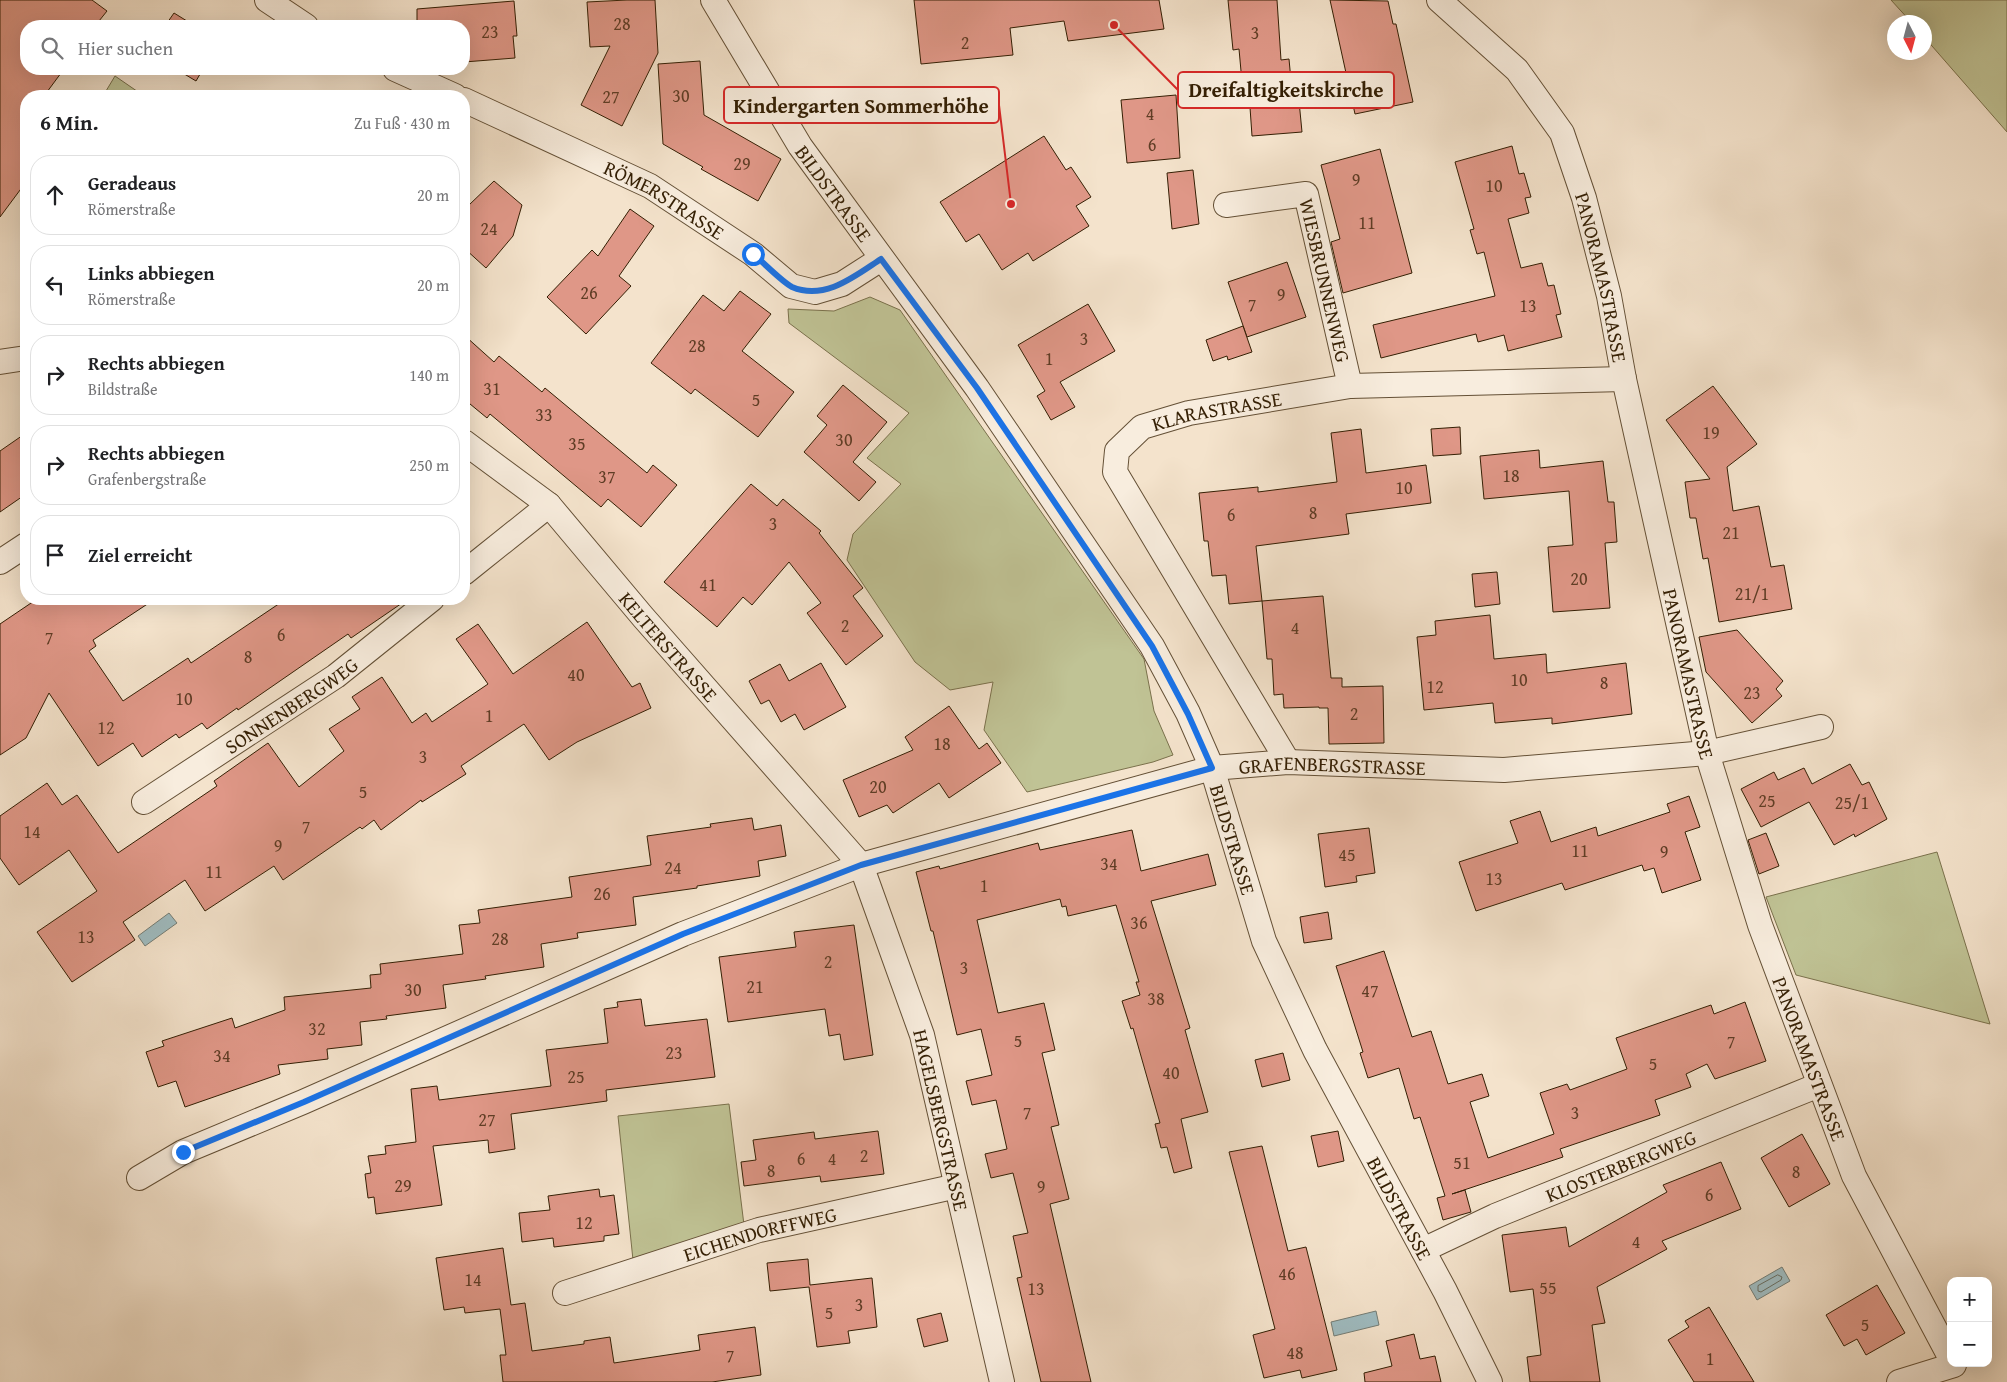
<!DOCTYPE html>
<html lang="de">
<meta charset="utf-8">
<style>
body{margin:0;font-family:"Gentium Book Plus",serif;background:#f2f2f2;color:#202124}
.controls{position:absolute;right:15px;bottom:15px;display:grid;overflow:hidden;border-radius:10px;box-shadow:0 5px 20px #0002}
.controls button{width:45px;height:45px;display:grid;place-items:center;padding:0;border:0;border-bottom:1px solid #e0e0e0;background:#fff;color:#202124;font:25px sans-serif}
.compass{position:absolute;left:1887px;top:15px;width:45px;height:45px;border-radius:50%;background:#fff;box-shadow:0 5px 20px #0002;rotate:174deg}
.stop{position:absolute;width:15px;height:15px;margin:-11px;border:4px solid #1a73e8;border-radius:50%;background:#fff}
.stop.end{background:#1a73e8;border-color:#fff;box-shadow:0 1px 5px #0008}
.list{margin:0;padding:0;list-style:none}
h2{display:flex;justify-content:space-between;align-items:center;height:65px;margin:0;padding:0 20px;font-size:21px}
h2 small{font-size:16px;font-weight:400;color:#757577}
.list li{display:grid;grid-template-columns:32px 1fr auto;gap:15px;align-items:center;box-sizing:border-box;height:80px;margin:0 10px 10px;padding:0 10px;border:1px solid #e0e0e0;border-radius:20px}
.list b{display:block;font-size:19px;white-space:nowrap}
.list p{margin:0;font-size:16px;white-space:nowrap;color:#757577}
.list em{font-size:16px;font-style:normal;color:#757577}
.icon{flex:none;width:28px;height:28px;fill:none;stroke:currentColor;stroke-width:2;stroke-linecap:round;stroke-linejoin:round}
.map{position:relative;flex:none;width:2007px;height:1382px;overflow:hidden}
.search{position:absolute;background:#fff;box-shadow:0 5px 20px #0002;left:20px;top:20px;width:450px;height:55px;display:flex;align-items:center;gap:12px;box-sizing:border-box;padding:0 18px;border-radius:20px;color:#757577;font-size:19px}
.panel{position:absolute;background:#fff;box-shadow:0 5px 20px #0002;left:20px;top:90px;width:450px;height:515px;border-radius:20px}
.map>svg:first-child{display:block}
.green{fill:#c0c395;stroke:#7a714c}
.water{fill:#9fbcc1;stroke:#747d75}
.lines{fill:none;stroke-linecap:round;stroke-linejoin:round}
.shore{stroke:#6a6e62;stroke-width:1}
.building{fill:#df9787;stroke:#341f04}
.minor-casing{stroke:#645036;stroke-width:26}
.minor{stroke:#f8edde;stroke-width:24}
.route{stroke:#1a73e8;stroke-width:6}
.labels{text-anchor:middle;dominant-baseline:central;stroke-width:4;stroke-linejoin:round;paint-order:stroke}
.number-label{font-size:18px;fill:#5f3d25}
.street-label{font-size:20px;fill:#341f04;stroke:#f8edde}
.leader{fill:none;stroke:#d62828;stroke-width:2}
.callout-dot{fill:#d62828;stroke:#f8edde;stroke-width:2}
.callout{fill:#f8edde;stroke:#d62828;stroke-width:2}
.callout-label{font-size:21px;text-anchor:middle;font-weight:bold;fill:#341f04}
</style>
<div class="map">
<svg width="2007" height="1382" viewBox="0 0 2007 1382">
<rect width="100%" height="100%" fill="#f4e3cc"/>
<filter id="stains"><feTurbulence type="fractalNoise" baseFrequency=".004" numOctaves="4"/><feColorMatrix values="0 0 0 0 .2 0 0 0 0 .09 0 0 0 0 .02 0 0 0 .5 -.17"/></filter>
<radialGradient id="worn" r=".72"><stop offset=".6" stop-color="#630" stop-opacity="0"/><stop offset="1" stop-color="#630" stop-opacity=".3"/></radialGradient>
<g class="green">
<polygon points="1891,0 2007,0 2007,132 1925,38 1924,22 1911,22"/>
<polygon points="115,76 144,96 103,96"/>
<polygon points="870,297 900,310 1144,659 1154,711 1173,755 1153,762 1027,792 984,730 993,682 950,690 915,662 847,560 853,534 901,484 867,458 909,413 789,323 788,309 834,311"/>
<polygon points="1937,852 1990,1024 1796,975 1766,897"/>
<polygon points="729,1104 744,1225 633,1260 618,1116"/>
</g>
<g class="water">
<polygon points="169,913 177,923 145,946 138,936"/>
<polygon points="1782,1267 1790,1281 1757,1300 1749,1286"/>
<polygon points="1376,1311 1379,1325 1334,1336 1331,1322"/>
</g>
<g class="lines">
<polygon class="shore" points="1778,1275 1782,1277 1781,1280 1761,1292 1758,1291 1758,1286"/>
</g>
<g class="building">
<polygon points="0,0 92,0 107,11 95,26 26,26 26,69 64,69 44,96 26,96 26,182 0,217"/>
<polygon points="627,0 655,0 658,53 622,126 581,105 610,46 590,47 587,2"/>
<polygon points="914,0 1159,0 1164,29 1068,41 1064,21 1010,28 1013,55 921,64"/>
<polygon points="1228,0 1277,0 1281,60 1289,59 1293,102 1299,101 1302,132 1252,136 1249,93 1243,93 1239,49 1233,50"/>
<polygon points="1330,0 1388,1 1393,24 1396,24 1413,102 1355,114"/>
<polygon points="514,1 517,36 513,36 515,58 464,62 464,26 417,26 417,9"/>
<polygon points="174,13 195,26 165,26"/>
<polygon points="700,61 704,115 781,159 758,201 701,169 703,167 663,144 658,64"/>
<polygon points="176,69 203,69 196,81"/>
<polygon points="1176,95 1180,158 1127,163 1121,100"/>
<polygon points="1044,136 1066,170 1071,167 1091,197 1076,206 1089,226 1033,261 1028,253 1002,270 979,234 966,242 940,202"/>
<polygon points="1512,146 1519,174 1524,173 1531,197 1525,198 1529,213 1508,219 1521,268 1542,263 1548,286 1554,285 1561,314 1556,315 1562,337 1508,351 1504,335 1478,342 1476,334 1381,358 1373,325 1495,296 1484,252 1477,254 1470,230 1474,229 1455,162"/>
<polygon points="1380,149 1412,273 1343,293 1331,242 1340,239 1321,165"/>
<polygon points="1193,170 1199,224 1172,229 1167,173"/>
<polygon points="494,181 522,205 513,236 486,268 464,248 464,220 469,205"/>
<polygon points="630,209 654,226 619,276 631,286 586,334 547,297 592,250 598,256"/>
<polygon points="1287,262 1306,317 1247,337 1228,282"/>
<polygon points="740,291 771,314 742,351 794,392 758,437 695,389 691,394 651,363 703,295 724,311"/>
<polygon points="1088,304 1115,351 1060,382 1075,407 1051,420 1037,396 1045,391 1018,345"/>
<polygon points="1243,326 1252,352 1228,360 1227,356 1213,361 1206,340"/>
<polygon points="464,335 494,362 499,356 542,392 545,388 647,473 653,465 677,485 641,527 608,499 601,507 490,414 487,418 464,399"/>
<polygon points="843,385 887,422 853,462 876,482 859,501 804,452 827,425 817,416"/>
<polygon points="1713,386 1757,444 1727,467 1733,511 1759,506 1771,567 1784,565 1792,609 1719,622 1708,558 1703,559 1696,518 1690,518 1685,482 1710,479 1666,420"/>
<polygon points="1460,427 1461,454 1433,456 1431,429"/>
<polygon points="1361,429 1366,473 1426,465 1431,503 1346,514 1349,534 1256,546 1262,601 1229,604 1226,575 1212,576 1208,541 1204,541 1199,493 1258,487 1258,492 1337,482 1331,433"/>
<polygon points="26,433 26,494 0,512 0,451"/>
<polygon points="1539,450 1540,468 1603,461 1608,502 1614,502 1617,542 1605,543 1610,608 1553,612 1548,547 1573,545 1569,491 1484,499 1480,456"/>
<polygon points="751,484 777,506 783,499 821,531 819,533 863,588 853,596 883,636 846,665 807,613 821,603 789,562 752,605 743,597 717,627 664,582"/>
<polygon points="1497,572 1500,604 1475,607 1472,574"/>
<polygon points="1323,596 1331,678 1342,678 1342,687 1383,686 1384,743 1329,744 1328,708 1319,708 1319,707 1284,708 1283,694 1274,695 1272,659 1267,659 1262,601"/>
<polygon points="37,599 155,599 93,640 96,646 89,651 123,701 188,658 191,663 286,599 408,599 351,638 348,634 238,710 237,708 207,729 202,723 179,738 176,734 142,757 133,743 98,766 49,693 26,738 0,755 0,624"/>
<polygon points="1490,615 1494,659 1546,654 1547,673 1626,663 1632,714 1552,724 1552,718 1495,723 1493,703 1424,710 1417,637 1436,635 1435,621"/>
<polygon points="587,622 632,687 640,683 651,708 577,742 549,760 524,724 461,766 466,774 422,802 421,800 381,830 374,820 362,829 360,827 283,880 274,866 205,911 185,880 123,922 135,940 72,982 37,932 97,891 69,850 19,885 0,858 0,816 47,783 62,805 77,795 118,853 217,786 214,781 268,743 299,787 344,751 329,729 360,709 352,697 382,677 412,723 426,713 432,722 488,684 456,639 478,624 513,674"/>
<polygon points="1737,630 1783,681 1776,689 1782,696 1752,723 1706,672 1699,637"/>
<polygon points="821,663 846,707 804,730 795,714 781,722 769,700 761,704 749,681 780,664 789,681"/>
<polygon points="949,706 979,749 987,743 1001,763 949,798 939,783 893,813 887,805 859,817 843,780 913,750 905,737"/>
<polygon points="1850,764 1862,785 1869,782 1887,819 1855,837 1854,834 1834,845 1809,802 1761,827 1741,789 1774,772 1778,780 1804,768 1812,784"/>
<polygon points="1689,796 1700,827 1685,832 1701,880 1662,893 1654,868 1644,871 1642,865 1565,890 1562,883 1476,911 1459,862 1518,843 1510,821 1540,811 1551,842 1596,827 1598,836 1670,812 1667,804"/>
<polygon points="752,818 754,830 781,825 786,856 758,861 760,876 697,886 697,888 633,897 636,925 577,933 578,938 541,944 544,967 485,976 486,979 443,985 446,1008 386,1016 387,1019 360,1022 362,1045 327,1049 328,1059 278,1065 280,1074 185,1107 176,1081 158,1087 146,1052 164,1046 162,1041 232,1018 235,1028 285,1010 284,997 371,988 370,975 381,974 380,964 463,954 459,925 480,923 478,910 572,897 569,877 651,865 647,836 711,827 710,824"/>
<polygon points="1369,828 1375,873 1356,876 1357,882 1325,887 1318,834"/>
<polygon points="1132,830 1141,871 1208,854 1216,885 1151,901 1190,1028 1185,1030 1208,1112 1181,1119 1192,1168 1174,1173 1167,1147 1161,1148 1155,1124 1160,1123 1133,1028 1131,1029 1122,1001 1140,995 1136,982 1139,982 1116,905 1068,916 1066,906 1062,907 1060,899 977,920 998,1013 1044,1003 1055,1050 1042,1053 1059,1125 1051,1127 1069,1199 1050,1204 1091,1382 1041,1382 1017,1278 1022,1277 1013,1236 1028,1233 1013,1173 991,1178 985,1154 1007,1149 996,1100 972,1105 966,1081 992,1075 981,1029 957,1035 933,931 931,931 916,872 939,866 940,869 1038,843 1040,850"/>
<polygon points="1766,833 1779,866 1759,874 1748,840"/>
<polygon points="1328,912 1332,939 1304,943 1300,917"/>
<polygon points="854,925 873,1055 844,1060 840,1034 829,1036 825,1009 728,1022 719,957 796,947 794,932"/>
<polygon points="1384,951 1412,1037 1431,1031 1448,1084 1482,1074 1489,1096 1470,1102 1488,1158 1554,1134 1540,1093 1567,1084 1570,1090 1627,1069 1616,1038 1711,1005 1714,1014 1745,1002 1766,1061 1715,1079 1707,1064 1686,1074 1691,1087 1655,1100 1660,1115 1560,1149 1563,1157 1452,1194 1465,1190 1471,1212 1443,1220 1437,1198 1445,1196 1420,1117 1414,1119 1399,1068 1368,1078 1360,1053 1363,1052 1336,966"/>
<polygon points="641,999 645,1026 707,1019 715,1077 606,1090 607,1101 511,1114 515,1149 489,1153 488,1140 433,1146 442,1205 376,1214 374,1197 368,1198 365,1174 371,1173 368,1156 386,1154 385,1146 416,1142 411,1089 437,1086 439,1100 551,1086 546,1050 608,1043 604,1009 618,1007 617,1002"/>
<polygon points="1283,1053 1290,1080 1262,1087 1255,1060"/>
<polygon points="878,1131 884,1174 821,1182 820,1176 744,1186 741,1162 756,1160 753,1140 814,1132 815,1139"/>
<polygon points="1338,1131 1344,1161 1318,1167 1311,1136"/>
<polygon points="1802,1134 1830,1184 1789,1207 1761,1158"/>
<polygon points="1262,1146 1288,1251 1306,1247 1337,1370 1302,1378 1300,1370 1264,1378 1253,1335 1275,1329 1229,1152"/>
<polygon points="1721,1162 1741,1209 1662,1241 1667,1249 1597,1287 1605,1323 1592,1325 1600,1382 1530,1382 1527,1357 1541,1355 1533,1289 1510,1292 1502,1235 1566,1227 1569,1247 1667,1192 1663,1185"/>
<polygon points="599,1189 600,1197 614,1195 619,1234 604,1236 604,1241 554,1247 553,1238 522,1242 519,1213 550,1210 548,1196"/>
<polygon points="503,1248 511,1305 525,1303 532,1351 584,1344 584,1341 610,1337 614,1363 700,1350 698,1335 755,1327 761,1375 712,1382 503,1382 500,1355 506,1355 500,1309 465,1313 464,1307 444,1310 436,1258"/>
<polygon points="808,1259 810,1285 872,1278 877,1327 848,1331 850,1343 817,1347 809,1287 770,1291 767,1263"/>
<polygon points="1877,1285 1905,1333 1866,1355 1857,1339 1844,1346 1826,1315"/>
<polygon points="1709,1307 1754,1382 1694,1382 1668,1340 1689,1327 1685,1321"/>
<polygon points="941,1313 948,1341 924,1347 917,1319"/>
<polygon points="1414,1334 1420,1359 1435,1356 1441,1382 1365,1382 1364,1373 1392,1366 1386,1341"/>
</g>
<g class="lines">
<defs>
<g id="minor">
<polyline points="267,0 306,26"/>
<path id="s1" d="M713 0 800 146 977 388 1152 646 1188 713 1212 768 1264 941 1315 1050 1445 1291 1490 1382"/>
<path id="s2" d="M1439 0 1517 70 1562 133 1584 198 1609 296 1624 379 1707 753 1760 925 1854 1176 1951 1359"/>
<polyline points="395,69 455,96"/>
<path id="s3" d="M464 100 650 186 753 254 791 286 815 292 842 284 881 259"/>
<path id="s4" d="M1226 205 1306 194 1350 386"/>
<polyline points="0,362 26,358"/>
<path id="s5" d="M464 442 549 505 643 617 861 865 922 1035 1002 1382"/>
<polyline points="0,562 26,545"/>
<polyline points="464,573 549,505"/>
<path id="s6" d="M1288 762 1115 472 1117 451 1142 427 1189 413 1350 386 1624 379"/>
<path id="s7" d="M144 802 336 676 432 599"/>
<path id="s8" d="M139 1178 183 1152 303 1102 683 934 861 865 1212 768 1288 762 1504 770 1707 753 1821 727"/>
<path id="s9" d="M1423 1250 1495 1216 1819 1085"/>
<path id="s10" d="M565 1293 759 1230 957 1186"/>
<polyline points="1899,1382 1954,1365"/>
</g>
</defs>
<use href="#minor" class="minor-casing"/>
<use href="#minor" class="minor"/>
</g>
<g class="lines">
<path class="route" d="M183 1152 304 1102 683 934 861 865 1212 768 1188 714 1152 646 977 388 881 259C855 276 825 301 792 287 782 282 763 262 753 254"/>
</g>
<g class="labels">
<g class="number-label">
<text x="622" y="23">28</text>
<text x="490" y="31">23</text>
<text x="1255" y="32">3</text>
<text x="965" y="42">2</text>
<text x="681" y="95">30</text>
<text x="611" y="96">27</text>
<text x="1150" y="113">4</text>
<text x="1152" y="144">6</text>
<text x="742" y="163">29</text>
<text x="1356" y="179">9</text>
<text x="1494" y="185">10</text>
<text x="1367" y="222">11</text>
<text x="489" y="228">24</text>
<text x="589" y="292">26</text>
<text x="1281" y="294">9</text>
<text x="1252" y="304">7</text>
<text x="1528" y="305">13</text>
<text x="1084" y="338">3</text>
<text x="697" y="345">28</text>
<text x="1049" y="358">1</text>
<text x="492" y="388">31</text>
<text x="756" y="399">5</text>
<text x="544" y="414">33</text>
<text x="1711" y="432">19</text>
<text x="844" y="439">30</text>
<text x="577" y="443">35</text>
<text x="1511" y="475">18</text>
<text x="607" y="476">37</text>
<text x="1404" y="487">10</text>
<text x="1313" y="512">8</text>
<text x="1231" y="514">6</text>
<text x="773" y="523">3</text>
<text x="1731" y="532">21</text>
<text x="1579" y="578">20</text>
<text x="708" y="584">41</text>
<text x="1752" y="593">21/1</text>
<text x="845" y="625">2</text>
<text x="1295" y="627">4</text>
<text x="281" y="634">6</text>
<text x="49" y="637">7</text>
<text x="248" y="656">8</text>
<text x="576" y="674">40</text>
<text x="1519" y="679">10</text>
<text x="1604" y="682">8</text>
<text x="1435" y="686">12</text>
<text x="1752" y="692">23</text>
<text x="184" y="698">10</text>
<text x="1354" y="713">2</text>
<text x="489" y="715">1</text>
<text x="106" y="727">12</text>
<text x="942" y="743">18</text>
<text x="423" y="756">3</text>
<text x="878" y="786">20</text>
<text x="363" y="791">5</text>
<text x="1767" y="800">25</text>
<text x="1852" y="802">25/1</text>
<text x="306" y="826">7</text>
<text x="32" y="831">14</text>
<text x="278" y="845">9</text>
<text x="1580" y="850">11</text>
<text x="1664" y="851">9</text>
<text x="1347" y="854">45</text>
<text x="1109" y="863">34</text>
<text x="673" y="867">24</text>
<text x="214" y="871">11</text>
<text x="1494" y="878">13</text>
<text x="984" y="885">1</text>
<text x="602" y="893">26</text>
<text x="1139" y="922">36</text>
<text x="86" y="936">13</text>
<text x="500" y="938">28</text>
<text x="828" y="961">2</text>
<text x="964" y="967">3</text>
<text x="755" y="986">21</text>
<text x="413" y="989">30</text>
<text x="1370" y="990">47</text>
<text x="1156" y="998">38</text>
<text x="317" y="1028">32</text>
<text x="1018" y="1040">5</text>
<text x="1731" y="1041">7</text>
<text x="674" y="1052">23</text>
<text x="222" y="1055">34</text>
<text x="1653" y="1063">5</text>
<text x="1171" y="1072">40</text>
<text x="576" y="1076">25</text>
<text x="1027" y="1112">7</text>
<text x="1575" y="1112">3</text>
<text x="487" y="1119">27</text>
<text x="864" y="1155">2</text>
<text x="801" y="1158">6</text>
<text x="832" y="1158">4</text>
<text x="1462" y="1162">51</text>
<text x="771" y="1170">8</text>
<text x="1796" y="1171">8</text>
<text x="403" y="1185">29</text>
<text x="1041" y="1186">9</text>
<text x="1709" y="1194">6</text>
<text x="584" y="1222">12</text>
<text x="1636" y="1241">4</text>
<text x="1287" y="1273">46</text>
<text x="473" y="1279">14</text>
<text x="1548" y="1287">55</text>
<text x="1036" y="1288">13</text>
<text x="859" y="1304">3</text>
<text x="829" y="1312">5</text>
<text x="1865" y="1324">5</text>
<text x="1295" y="1352">48</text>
<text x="730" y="1355">7</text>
<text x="1710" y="1358">1</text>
</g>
<g class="street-label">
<text stroke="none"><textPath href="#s1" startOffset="228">BILDSTRASSE</textPath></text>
<text stroke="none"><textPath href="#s3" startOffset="224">RÖMERSTRASSE</textPath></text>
<text stroke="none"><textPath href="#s2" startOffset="332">PANORAMASTRASSE</textPath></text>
<text stroke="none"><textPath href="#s4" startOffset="169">WIESBRUNNENWEG</textPath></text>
<text stroke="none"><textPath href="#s6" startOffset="470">KLARASTRASSE</textPath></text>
<text stroke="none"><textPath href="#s5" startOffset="291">KELTERSTRASSE</textPath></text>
<text stroke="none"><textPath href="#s2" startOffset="738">PANORAMASTRASSE</textPath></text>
<text stroke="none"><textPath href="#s7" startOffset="176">SONNENBERGWEG</textPath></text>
<text stroke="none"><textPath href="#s8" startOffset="1272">GRAFENBERGSTRASSE</textPath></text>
<text stroke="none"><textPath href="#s1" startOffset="992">BILDSTRASSE</textPath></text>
<text stroke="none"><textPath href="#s2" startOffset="1142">PANORAMASTRASSE</textPath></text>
<text stroke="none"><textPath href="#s5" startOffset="850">HAGELSBERGSTRASSE</textPath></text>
<text stroke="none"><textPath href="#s9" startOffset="215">KLOSTERBERGWEG</textPath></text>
<text stroke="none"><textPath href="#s1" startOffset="1398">BILDSTRASSE</textPath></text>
<text stroke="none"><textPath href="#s10" startOffset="204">EICHENDORFFWEG</textPath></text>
</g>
</g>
<path class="leader" d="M1114 25L1178 90M1011 204L999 105"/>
<g class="callout-dot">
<circle cx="1114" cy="25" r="5"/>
<circle cx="1011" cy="204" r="5"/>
</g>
<g class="callout">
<rect x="1178" y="72" width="216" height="36" rx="5"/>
<rect x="724" y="87" width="275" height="36" rx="5"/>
</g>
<g class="callout-label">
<text x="1286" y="97">Dreifaltigkeitskirche</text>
<text x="861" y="113">Kindergarten Sommerhöhe</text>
</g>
<rect width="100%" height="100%" filter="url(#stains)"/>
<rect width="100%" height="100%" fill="url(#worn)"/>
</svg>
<div class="controls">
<button>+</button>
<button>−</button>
</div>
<svg class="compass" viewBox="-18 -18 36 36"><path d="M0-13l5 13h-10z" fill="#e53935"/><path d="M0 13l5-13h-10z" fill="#757577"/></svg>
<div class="stop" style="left:753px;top:254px"></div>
<div class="stop end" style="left:183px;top:1152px"></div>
<div class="search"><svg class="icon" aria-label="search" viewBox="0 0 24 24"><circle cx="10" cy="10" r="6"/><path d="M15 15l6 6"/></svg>Hier suchen</div>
<section class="panel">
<h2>6 Min.<small>Zu Fuß · 430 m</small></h2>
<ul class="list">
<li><svg class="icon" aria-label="ahead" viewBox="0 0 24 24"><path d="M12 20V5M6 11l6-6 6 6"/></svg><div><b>Geradeaus</b><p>Römerstraße</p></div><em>20 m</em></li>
<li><svg class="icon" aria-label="left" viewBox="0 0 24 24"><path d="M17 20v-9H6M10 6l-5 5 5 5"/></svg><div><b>Links abbiegen</b><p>Römerstraße</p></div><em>20 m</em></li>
<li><svg class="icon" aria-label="right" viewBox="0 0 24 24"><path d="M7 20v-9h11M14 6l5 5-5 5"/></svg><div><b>Rechts abbiegen</b><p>Bildstraße</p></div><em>140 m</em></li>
<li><svg class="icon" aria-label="right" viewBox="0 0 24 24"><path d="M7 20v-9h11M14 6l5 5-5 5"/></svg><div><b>Rechts abbiegen</b><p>Grafenbergstraße</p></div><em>250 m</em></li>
<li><svg class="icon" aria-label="arrive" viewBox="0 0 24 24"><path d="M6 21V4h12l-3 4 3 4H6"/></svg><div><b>Ziel erreicht</b></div></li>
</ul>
</section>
</div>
